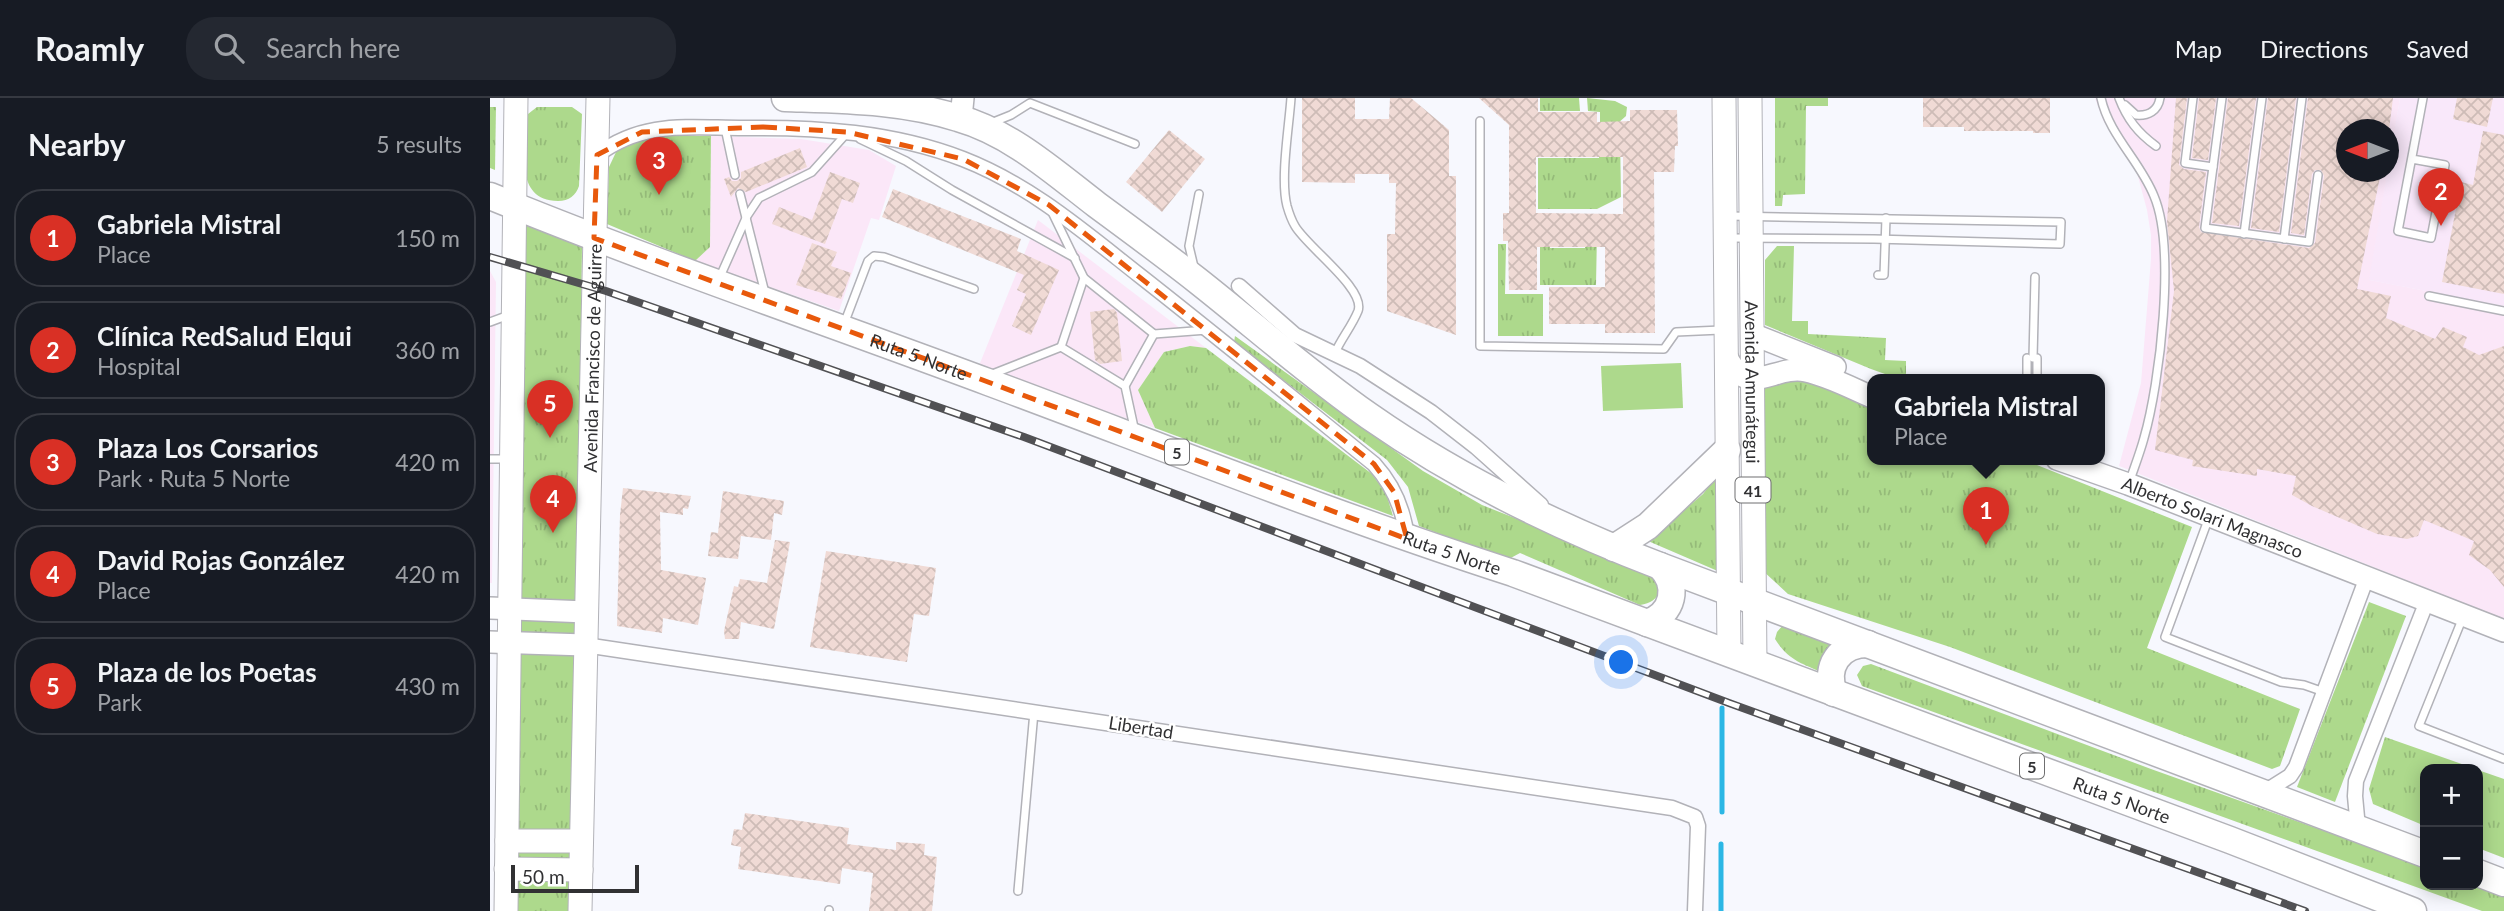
<!DOCTYPE html>
<meta charset="utf-8">
<style>
body{margin:0;font-family:Lato,sans-serif;background:#242831;color:#f1f3f6}
.controls{position:absolute;right:21px;bottom:21px;display:grid;overflow:hidden;border-radius:14px;box-shadow:0 4px 18px #0003}
.controls button{width:63px;height:63px;display:grid;place-items:center;padding:0;border:0;border-bottom:2px solid #363941;background:#171b24;color:#f1f3f6;font:35px sans-serif}
.compass{position:absolute;left:1846px;top:21px;width:63px;height:63px;border-radius:50%;background:#171b24;box-shadow:0 4px 18px #0003;rotate:270deg}
.scale{position:absolute;left:21px;bottom:18px;width:128px;box-sizing:border-box;padding-left:7px;border:4px solid #313133;border-top:0;font-size:19px;line-height:24px;white-space:nowrap;color:#313133;-webkit-text-stroke:5px #fff;paint-order:stroke}
.you{position:absolute;left:1132px;top:565px;width:24px;height:24px;margin:-18px;border:5px solid #fff;border-radius:50%;background:#1a73e8;box-shadow:0 0 0 10px #1a73e833}
.badge{display:grid;place-items:center;width:46px;height:46px;border-radius:50%;background:#d93025;color:#fff;font-size:23px;font-weight:700}
.pin{position:absolute;translate:-50% -58px;filter:drop-shadow(0 2px 4px #0008)}
.pin::after{content:'';position:absolute;top:37px;width:24px;height:21px;background:inherit;clip-path:polygon(0 0,100% 0,50% 100%)}
.popup{position:absolute;left:1377px;top:276px;width:238px;height:91px;box-sizing:border-box;display:grid;place-content:center;border-radius:14px;background:#171b24;filter:drop-shadow(0 2px 5px #0005);font-size:23px;white-space:nowrap;color:#9ea1a6}
.popup b{font-size:26px;color:#f1f3f6}
.popup::after{content:'';position:absolute;left:50%;top:100%;margin-left:-14px;border:14px solid transparent;border-top-color:#171b24}
.list{margin:0;padding:0;list-style:none}
h2{display:flex;justify-content:space-between;align-items:center;height:91px;margin:0;padding:0 28px;font-size:30px}
h2 small{font-size:23px;font-weight:400;color:#9ea1a6}
.list li{display:grid;grid-template-columns:46px 1fr auto;gap:21px;align-items:center;box-sizing:border-box;height:98px;margin:0 14px 14px;padding:0 14px;border:2px solid #363941;border-radius:28px}
.list b{display:block;font-size:26px;white-space:nowrap}
.list p{margin:0;font-size:23px;white-space:nowrap;color:#9ea1a6}
.list em{font-size:23px;font-style:normal;color:#9ea1a6}
.icon{flex:none;width:38px;height:38px;fill:none;stroke:currentColor;stroke-width:2;stroke-linecap:round;stroke-linejoin:round}
.map{position:relative;flex:none;width:2014px;height:813px;overflow:hidden}
header{display:flex;align-items:center;gap:42px;box-sizing:border-box;height:98px;padding:0 35px;background:#171b24;border-bottom:2px solid #363941}
header strong{font-size:33px}
nav{display:flex;gap:38px;margin-inline-start:auto;font-size:24px}
.search{width:490px;height:63px;background:#242831;display:flex;align-items:center;gap:18px;box-sizing:border-box;padding:0 24px;border-radius:28px;color:#9ea1a6;font-size:26px}
main{display:flex}
aside{flex:1;background:#171b24}
.map>svg:first-child{display:block}
.commercial{fill:#fbe7f8}
.medical{fill:#f9e8fa}
.grass{fill:url(#grass-tufts)}
.pitch{fill:#add98c}
.lines{fill:none;stroke-linecap:round;stroke-linejoin:round}
.stream{stroke:#2cb7e5;stroke-width:5}
.building{fill:url(#building-cross-hatch);fill-rule:evenodd}
.lane-casing{stroke:#b2b2b8;stroke-width:10}
.street-casing{stroke:#b2b2b8;stroke-width:17}
.secondary-casing{stroke:#b2b2b8;stroke-width:24}
.primary-casing{stroke:#b2b2b8;stroke-width:25}
.highway-casing{stroke:#b2b2b8;stroke-width:29}
.lane{stroke:#fff;stroke-width:7}
.street{stroke:#fff;stroke-width:14}
.secondary{stroke:#fff;stroke-width:21}
.primary{stroke:#fff;stroke-width:23}
.highway{stroke:#fff;stroke-width:26}
.rail-casing{stroke:#515154;stroke-width:8}
.rail{stroke:#fff;stroke-width:5;stroke-dasharray:16;stroke-linecap:butt}
.marked{fill:none;stroke:#e8590c;stroke-width:5;stroke-dasharray:14 9;stroke-linejoin:round}
.labels{text-anchor:middle;dominant-baseline:central;stroke-width:5;stroke-linejoin:round;paint-order:stroke}
.shield{fill:#fff;stroke:#6f6f70;stroke-width:2}
.shield-label{font-size:16px;font-weight:bold;fill:#313133}
.street-label{font-size:18px;fill:#313133;stroke:#fff}
</style>
<header>
<strong>Roamly</strong>
<div class="search"><svg class="icon" aria-label="search" viewBox="0 0 24 24"><circle cx="10" cy="10" r="6"/><path d="M15 15l6 6"/></svg>Search here</div>
<nav><a>Map</a><a>Directions</a><a>Saved</a></nav>
</header>
<main>
<aside>
<h2>Nearby<small>5 results</small></h2>
<ul class="list">
<li><span class="badge">1</span><div><b>Gabriela Mistral</b><p>Place</p></div><em>150 m</em></li>
<li><span class="badge">2</span><div><b>Clínica RedSalud Elqui</b><p>Hospital</p></div><em>360 m</em></li>
<li><span class="badge">3</span><div><b>Plaza Los Corsarios</b><p>Park · Ruta 5 Norte</p></div><em>420 m</em></li>
<li><span class="badge">4</span><div><b>David Rojas González</b><p>Place</p></div><em>420 m</em></li>
<li><span class="badge">5</span><div><b>Plaza de los Poetas</b><p>Park</p></div><em>430 m</em></li>
</ul>
</aside>
<div class="map">
<svg width="2014" height="813" viewBox="0 0 2014 813">
<defs>
<pattern id="grass-tufts" width="24" height="20" patternUnits="userSpaceOnUse" patternTransform="scale(1.75)"><rect width="24" height="20" fill="#add98c"/><path d="M3 7l-1-3M5 7V3M7 7l1-3M15 17l-1-3M17 17v-4M19 17l1-3" fill="none" stroke="#95bb79"/></pattern>
<pattern id="building-cross-hatch" width="8" height="8" patternUnits="userSpaceOnUse" patternTransform="scale(1.75)"><rect width="8" height="8" fill="#f0dad5"/><path d="M0 0l8 8M0 8l8-8" fill="none" stroke="#cebcb7"/></pattern>
</defs>
<rect width="100%" height="100%" fill="#f7f8fe"/>
<g class="commercial">
<polygon points="1605,0 1910,0 1899,70 1898,32 1856,32 1856,74 1898,74 1880,182 2014,208 2014,521 1629,368 1651,285 1661,161 1661,137 1657,112 1647,75 1613,22"/>
<polygon points="221,38 311,41 379,52 406,68 389,122 381,120 349,213 205,163 220,149"/>
<polygon points="548,122 716,250 700,248 674,254 648,292 665,330 488,270"/>
<polygon points="0,173 6,184 2,485 0,485"/>
</g>
<polygon class="medical" points="1910,0 2014,0 2014,208 1879,182"/>
<g class="grass">
<polygon points="1050,0 1089,0 1090,13 1050,13"/>
<polygon points="1097,0 1125,3 1137,9 1136,18 1127,26 1110,25 1110,14 1098,13"/>
<polygon points="1285,0 1338,0 1338,8 1316,8 1315,96 1293,97 1292,108 1285,108"/>
<polygon points="0,9 6,9 5,72 0,70"/>
<path d="M47 9H82L92 16 89 88C86 97 79 103 68 103 23 102 36 51 37 21L38 16Z"/>
<polygon points="1109,36 1130,36 1131,99 1107,111 1048,111 1048,60 1109,60"/>
<polygon points="156,38 221,38 220,149 205,163 117,126 119,69 127,52"/>
<polygon points="33,125 92,149 83,813 24,813"/>
<polygon points="1095,135 1107,135 1106,187 1050,187 1050,145 1059,140 1060,150 1095,150"/>
<polygon points="1008,146 1016,146 1015,196 1053,196 1053,238 1008,238"/>
<polygon points="1287,148 1304,148 1302,223 1318,223 1318,236 1396,240 1395,262 1416,263 1416,281 1409,281 1381,271 1275,227 1275,162"/>
<path d="M745 238 933 373 992 407 1165 476 1171 492C1166 502 1161 505 1150 507L1030 455 1017 462 929 428 918 389 897 362 744 244Z"/>
<polygon points="700,248 716,250 882,376 896,395 903,418 665,330 648,292 674,254"/>
<polygon points="1308,274 1382,306 1382,361 1532,361 1702,429 1657,550 1810,611 1790,668 1782,671 1460,549 1298,496 1272,472 1270,285"/>
<polygon points="1229,375 1230,474 1158,443 1213,396"/>
<polygon points="1879,504 1916,518 1845,704 1807,689"/>
<path d="M1294 526 1349 545 1333 575C1311 565 1298 562 1285 541L1287 534Z"/>
<polygon points="1381,566 1661,671 1935,769 1935,787 1984,787 2014,798 2014,813 1992,813 1372,588 1367,577 1373,568"/>
<polygon points="1895,639 1986,671 1935,671 1935,728 1883,706 1879,691"/>
<polygon points="1988,672 2014,681 2014,760 1988,750"/>
</g>
<polygon class="pitch" points="1191,265 1193,310 1113,313 1111,268"/>
<g class="lines">
<g class="stream">
<polyline points="1232,714 1232,610"/>
<polyline points="1231,813 1231,746"/>
</g>
</g>
<g class="building">
<polygon points="812,0 865,0 865,21 899,21 900,0 921,0 959,32 959,78 966,78 966,237 897,213 897,136 905,136 906,85 899,85 899,76 865,76 865,85 812,84"/>
<path d="M989 0H1048V14H1107V24L1140 23V12H1187L1188 48H1185L1184 74H1164L1165 235H1115V226H1059V189H1115V149H1047V192H1019L1018 143H1013V115H1019V27ZM1046 59H1133V116L1046 115Z"/>
<polygon points="1433,0 1560,0 1560,35 1543,35 1543,33 1474,33 1474,29 1433,29"/>
<polygon points="1686,0 1697,0 1689,67 1694,71 1716,74 1709,129 1711,134 1819,150 1825,145 1834,78 1831,72 1825,72 1822,76 1814,137 1801,135 1818,0 1903,0 1899,32 1857,32 1857,74 1891,74 1867,191 1901,198 1896,220 1945,241 1953,229 1977,239 1973,249 1989,257 2014,248 2014,489 2000,472 1979,457 1984,443 1934,422 1928,438 1917,441 1887,436 1822,408 1802,397 1806,378 1767,371 1767,378 1702,368 1703,362 1665,352 1684,193 1677,123"/>
<polygon points="1709,0 1726,0 1718,62 1702,60"/>
<polygon points="1738,0 1766,0 1749,128 1722,125"/>
<polygon points="1778,0 1806,0 1789,134 1761,130"/>
<polygon points="1967,0 2003,0 1997,29 1963,21"/>
<polygon points="679,32 715,61 672,114 636,84"/>
<polygon points="1993,33 2014,37 2014,196 1952,184 1971,84 1983,87"/>
<polygon points="310,50 317,69 256,94 248,90 241,99 234,81 239,79 242,83 247,83 251,80 251,74"/>
<polygon points="340,74 370,85 363,105 352,101 335,146 282,126 289,109 322,122"/>
<polygon points="403,91 531,141 527,153 569,172 541,237 522,228 536,196 527,192 534,177 392,119"/>
<polygon points="322,145 347,154 341,168 361,175 351,201 306,187"/>
<polygon points="624,211 627,215 632,263 610,266 605,262 600,214"/>
<polygon points="133,390 201,398 198,411 193,410 193,417 170,414 171,472 216,480 208,527 173,520 172,535 127,528 130,417"/>
<polygon points="233,393 294,403 292,417 284,415 281,442 251,438 248,461 218,458 221,434 228,435"/>
<polygon points="285,442 300,444 284,531 251,524 249,541 235,541 234,533 244,488 248,489 250,481 277,485"/>
<polygon points="336,453 446,470 439,518 424,516 417,564 320,549"/>
<polygon points="255,715 359,730 357,746 406,752 406,744 435,746 434,757 447,759 442,813 379,813 383,775 352,770 350,786 248,771 251,749 241,747 244,731 252,732"/>
</g>
<g class="lines">
<defs>
<g id="lane">
<path d="M801 0C799 29 790 81 797 108 799 115 802 123 805 128 817 149 876 191 868 213 862 228 851 241 845 255"/>
<path d="M1611 0C1619 37 1650 63 1664 98 1686 150 1670 285 1654 340 1650 355 1644 370 1639 385"/>
<path d="M1629 0C1637 21 1648 35 1666 48"/>
<polyline points="1703,0 1695,65 1723,69"/>
<polyline points="1732,0 1715,130 1819,144 1828,77"/>
<path d="M1635 7 1646 17C1658 18 1668 13 1670 0"/>
<polyline points="990,23 990,248 1174,251 1186,234 1231,232"/>
<polyline points="501,25 521,17 540,5 645,46"/>
<polyline points="235,30 245,77"/>
<polyline points="370,41 416,63 462,92 585,160"/>
<polyline points="1922,61 1955,67 1941,140 1908,133 1933,0"/>
<polyline points="250,96 275,195"/>
<polyline points="562,114 594,180 664,236 717,232"/>
<polyline points="1239,118 1571,124 1570,146 1384,141 1239,140"/>
<polyline points="1754,136 1772,0"/>
<polyline points="1794,141 1812,0"/>
<polyline points="704,169 699,148 709,96"/>
<polyline points="1388,177 1394,177 1396,120"/>
<polyline points="229,181 257,118 269,100 322,74 357,35"/>
<polyline points="1939,198 2014,213"/>
<polyline points="0,224 19,217"/>
<polyline points="354,226 378,163 384,158 394,159 484,191"/>
<polyline points="571,249 594,180"/>
<polyline points="1543,260 1545,179"/>
<polyline points="500,277 571,249 635,288 645,334"/>
<polyline points="1537,281 1537,260"/>
<polyline points="1547,281 1547,260"/>
<polyline points="635,288 664,236"/>
<polyline points="0,361 17,361"/>
<polyline points="1718,422 1675,539 1791,584 1814,587 1834,594"/>
<polyline points="1973,519 1929,628 2014,661"/>
<polyline points="528,793 544,614"/>
<polyline points="339,813 339,812"/>
</g>
<g id="street">
<path d="M107 57C154 22 198 30 254 30 327 29 403 34 473 61 540 87 593 133 649 177 728 239 806 303 884 366 904 388 914 412 917 441"/>
<polyline points="749,188 805,237 870,268 941,314 986,349 1051,407"/>
<polyline points="95,547 1182,710 1205,719 1208,728 1205,813"/>
<polyline points="1773,695 1800,678 1806,669 1877,479"/>
<polyline points="1868,730 1865,698 1866,683 1937,503"/>
</g>
<g id="secondary">
<polyline points="471,20 473,0"/>
<polyline points="1262,236 1345,269"/>
<path d="M1236 257C1256 303 1284 266 1316 273 1339 278 1361 290 1382 299"/>
<path id="s1" d="M1567 361 1638 386 2014 533"/>
<polyline points="0,510 96,514"/>
<polyline points="0,544 95,547"/>
</g>
<g id="primary">
<polyline points="1234,0 1239,556"/>
<path id="s2" d="M1260 0 1265 566"/>
<polyline points="17,743 91,743"/>
<polyline points="16,771 91,772"/>
<polyline points="16,813 26,0"/>
<path id="s3" d="M90 813 108 0"/>
</g>
<g id="highway">
<path d="M295 0C354 2 411 2 468 20 521 35 564 74 607 107 641 132 675 157 708 183 765 228 819 276 879 318 969 381 1068 429 1170 468L1935 756"/>
<path id="s4" d="M0 98C164 165 332 222 498 284 673 349 846 418 1023 475L1740 742 1923 813"/>
<polyline points="1124,450 1158,428 1237,352"/>
<path d="M1157 525C1183 516 1190 488 1170 468"/>
<path d="M1344 595C1334 569 1349 546 1378 546"/>
<polyline points="1988,775 2014,785"/>
</g>
</defs>
<use href="#lane" class="lane-casing"/>
<use href="#street" class="street-casing"/>
<use href="#secondary" class="secondary-casing"/>
<use href="#primary" class="primary-casing"/>
<use href="#highway" class="highway-casing"/>
<use href="#lane" class="lane"/>
<use href="#street" class="street"/>
<use href="#secondary" class="secondary"/>
<use href="#primary" class="primary"/>
<use href="#highway" class="highway"/>
<defs>
<polyline id="rail" points="0,159 116,193 534,339 1239,605 1815,813"/>
</defs>
<use href="#rail" class="rail-casing"/>
<use href="#rail" class="rail"/>
</g>
<path class="marked" d="M273 29 357 34 473 61 559 107 884 366 904 394 917 441 490 281 104 140 107 57 152 34Z"/>
<g class="labels">
<g class="shield">
<rect x="675" y="341.5" width="24" height="25" rx="5"/>
<rect x="1245.5" y="379.5" width="35" height="25" rx="5"/>
<rect x="1530" y="655.5" width="24" height="25" rx="5"/>
</g>
<g class="shield-label">
<text x="687" y="354">5</text>
<text x="1263" y="392">41</text>
<text x="1542" y="668">5</text>
</g>
<g class="street-label">
<text stroke="none"><textPath href="#s4" startOffset="458">Ruta 5 Norte</textPath></text>
<text stroke="none"><textPath href="#s3" startOffset="553">Avenida Francisco de Aguirre</textPath></text>
<text stroke="none"><textPath href="#s2" startOffset="284">Avenida Amunátegui</textPath></text>
<text stroke="none"><textPath href="#s1" startOffset="166">Alberto Solari Magnasco</textPath></text>
<text stroke="none"><textPath href="#s4" startOffset="1026">Ruta 5 Norte</textPath></text>
<text transform="translate(651 629) rotate(9)">Libertad</text>
<text stroke="none"><textPath href="#s4" startOffset="1740">Ruta 5 Norte</textPath></text>
</g>
</g>
</svg>
<div class="controls">
<button>+</button>
<button>−</button>
</div>
<svg class="compass" viewBox="-18 -18 36 36"><path d="M0-13l5 13h-10z" fill="#e53935"/><path d="M0 13l5-13h-10z" fill="#9ea1a6"/></svg>
<div class="scale">50 m</div>
<div class="you"></div>
<div class="pin badge" style="left:1496px;top:447px">1</div>
<div class="popup"><b>Gabriela Mistral</b>Place</div>
<div class="pin badge" style="left:1951px;top:128px">2</div>
<div class="pin badge" style="left:169px;top:97px">3</div>
<div class="pin badge" style="left:63px;top:435px">4</div>
<div class="pin badge" style="left:60px;top:340px">5</div>
</div>
</main>
